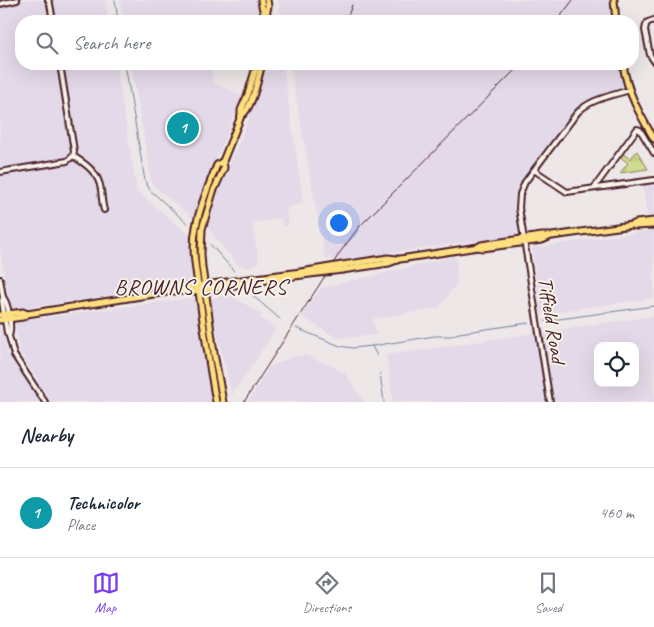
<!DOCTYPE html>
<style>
body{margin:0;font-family:Caveat,sans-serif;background:#f2f2f3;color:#1f2937}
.controls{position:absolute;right:15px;bottom:15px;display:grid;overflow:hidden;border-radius:10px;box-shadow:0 5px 20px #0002}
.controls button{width:45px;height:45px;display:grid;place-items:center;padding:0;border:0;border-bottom:1px solid #e0e1e3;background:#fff;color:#1f2937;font:25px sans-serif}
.you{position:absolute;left:338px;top:222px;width:18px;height:18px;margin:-12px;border:4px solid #fff;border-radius:50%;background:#1a73e8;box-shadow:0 0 0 8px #1a73e833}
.badge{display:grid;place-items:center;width:32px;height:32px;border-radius:50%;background:#7c3aed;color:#fff;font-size:16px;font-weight:700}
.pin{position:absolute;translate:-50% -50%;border:2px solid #fff;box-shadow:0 1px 5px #0006}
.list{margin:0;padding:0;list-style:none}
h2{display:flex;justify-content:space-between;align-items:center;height:65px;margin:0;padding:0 20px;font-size:21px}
h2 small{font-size:16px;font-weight:400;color:#747a83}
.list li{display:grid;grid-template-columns:32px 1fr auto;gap:15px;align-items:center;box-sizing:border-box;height:90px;padding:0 20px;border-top:1px solid #e0e1e3}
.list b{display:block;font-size:19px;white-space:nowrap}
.list p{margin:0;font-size:16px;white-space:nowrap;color:#747a83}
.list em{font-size:16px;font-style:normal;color:#747a83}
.icon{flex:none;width:28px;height:28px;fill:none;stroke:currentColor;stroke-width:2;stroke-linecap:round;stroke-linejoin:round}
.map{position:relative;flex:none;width:654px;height:402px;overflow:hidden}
.search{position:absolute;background:#fff;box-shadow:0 5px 20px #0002;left:15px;right:15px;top:15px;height:55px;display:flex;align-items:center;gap:12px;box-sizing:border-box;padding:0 18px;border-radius:20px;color:#747a83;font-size:19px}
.sheet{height:155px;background:#fff}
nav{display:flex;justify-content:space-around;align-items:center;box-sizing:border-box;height:70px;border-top:1px solid #e0e1e3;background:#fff;font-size:14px;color:#747a83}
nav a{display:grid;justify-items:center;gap:2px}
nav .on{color:#7c3aed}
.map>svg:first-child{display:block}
.built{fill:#e4d9e8;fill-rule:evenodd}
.park{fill:url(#park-tufts);stroke:#8c7d5c}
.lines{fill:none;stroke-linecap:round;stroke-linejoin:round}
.stream{stroke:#70829d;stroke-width:1}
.minor-casing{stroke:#4a1f2b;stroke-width:8}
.major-casing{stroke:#4a1f2b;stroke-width:9}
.minor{stroke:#f7f3e8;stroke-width:4}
.major{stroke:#fedf80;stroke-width:5}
.rail{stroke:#4a1f2b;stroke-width:1}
.major-bridge-casing{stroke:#4a1f2b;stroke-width:9;stroke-linecap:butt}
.major-bridge{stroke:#fedf80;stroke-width:5}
.labels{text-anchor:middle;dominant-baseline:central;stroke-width:4;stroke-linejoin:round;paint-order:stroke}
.street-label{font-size:21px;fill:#4a1f2b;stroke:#f7f3e8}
.neighbourhood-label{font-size:22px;letter-spacing:1px;fill:#4a1f2b;stroke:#f7f3e8}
</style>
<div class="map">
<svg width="654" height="402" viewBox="0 0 654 402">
<defs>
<pattern id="park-tufts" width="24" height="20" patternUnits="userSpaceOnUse" patternTransform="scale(1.25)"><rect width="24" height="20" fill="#cfdb8e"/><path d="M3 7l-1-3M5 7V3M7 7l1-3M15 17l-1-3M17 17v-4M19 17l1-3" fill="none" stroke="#b3bc7b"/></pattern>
</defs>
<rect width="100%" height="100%" fill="#eee7e8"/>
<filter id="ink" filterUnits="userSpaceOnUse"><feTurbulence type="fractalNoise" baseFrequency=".02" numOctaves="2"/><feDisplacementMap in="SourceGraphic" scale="10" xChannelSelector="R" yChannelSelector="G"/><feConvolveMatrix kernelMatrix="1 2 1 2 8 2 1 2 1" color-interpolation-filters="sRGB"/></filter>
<g filter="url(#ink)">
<g class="built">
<polygon points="0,0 105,0 109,21 21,21 21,64 116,64 137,192 148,200 191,237 192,269 194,283 10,310 0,249"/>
<polygon points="120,0 257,0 257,21 123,21"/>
<polygon points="278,0 610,0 612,21 282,21"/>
<polygon points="131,64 212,64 213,83 243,96 205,185 195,220 151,183 148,160"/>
<polygon points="267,64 283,64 303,202 302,204 288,207 286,211 289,225 283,226 281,218 252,223 259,262 248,268 238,265 210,231 208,225 215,198 246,126"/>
<polygon points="290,64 619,64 623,87 582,102 562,126 520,181 514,200 518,235 338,260 325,258"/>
<polygon points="654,184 654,215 647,216 643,185"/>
<polygon points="654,230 654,298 541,314 532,248"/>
<polygon points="456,256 457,283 439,308 373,319 376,335 337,338 301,316 321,288"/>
<polygon points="234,293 236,299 261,313 260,318 276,328 259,355 232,395 216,328 211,298"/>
<polygon points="192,298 196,300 213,402 51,402 19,350 15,323 40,318"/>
<path d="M654 316V402H393L386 355ZM598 346H635V383H598Z"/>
<polygon points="0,324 1,324 7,353 37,395 40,402 0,402"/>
<polygon points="306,355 344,372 365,402 248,402 269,367 292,357"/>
</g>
<polygon class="park" points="637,151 648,169 620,173 628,163 619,156 622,153 630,159"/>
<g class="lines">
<g class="stream">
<polyline points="115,0 118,21"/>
<polyline points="125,64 145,181 150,190 188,224"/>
<polyline points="210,244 234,271"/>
<polyline points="253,296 280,319"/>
<polyline points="545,321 654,306"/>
<polyline points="296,328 340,346 352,348 372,346 435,336 451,336 459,333 528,323"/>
<polyline points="372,346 377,356"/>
<polyline points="380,373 384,402"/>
</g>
<defs>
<g id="minor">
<polyline points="48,0 50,4 53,21"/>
<polyline points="0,4 17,0"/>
<polyline points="654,20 648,22 646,25 645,30 650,55 654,61"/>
<path d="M73 156C86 164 99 173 101 190 102 197 102 204 104 210"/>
<polyline points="534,170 567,192 654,180"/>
<polyline points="0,172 67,161 73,156 74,151 60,64"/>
<polyline points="594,188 637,129 640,130 654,153"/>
<polyline points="0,279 3,297 2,301 7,333 9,336 14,355 45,402"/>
<path d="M3 297C9 304 12 328 9 336"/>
<path d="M550 402 519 208 520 194 525 182 577 113C590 99 611 96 629 90"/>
</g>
<g id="major">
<polyline points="261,0 262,6 265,18"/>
<polyline points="614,0 616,21"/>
<polyline points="265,21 268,6 267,0"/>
<path d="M623 64C627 92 640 115 654 139"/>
<polyline points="241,116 241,110 248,94 257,64"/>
<polyline points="635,226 654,225"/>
<polyline points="478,247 483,248 542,240 549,237"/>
<polyline points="342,265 388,258 397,259"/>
<polyline points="342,270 389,263 400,259 478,247 481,245 542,236 552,236 632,225 636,223 654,221"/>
<polyline points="180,291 186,287 204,285 301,272"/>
<polyline points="0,315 23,312 27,314 173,291 194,291 302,275"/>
<polyline points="0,320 23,317 27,314"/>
<path d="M216 402C209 363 203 324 198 284 195 265 192 246 196 227 200 205 209 185 217 165L223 161"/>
<path d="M223 402 214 353 202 267 201 254 202 229 213 192 224 168 223 161 241 116C253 108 258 77 262 64"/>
</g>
</defs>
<use href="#minor" class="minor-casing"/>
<use href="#major" class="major-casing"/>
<use href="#minor" class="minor"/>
<use href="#major" class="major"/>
<g class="rail">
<polyline points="346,21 352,5"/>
<polyline points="557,21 573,0"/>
<polyline points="344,64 344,68"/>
<polyline points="244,402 341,251 359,227 370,216 521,64"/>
</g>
<defs>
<g id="major-bridge">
<polyline points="301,272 342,265"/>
<polyline points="302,275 342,270"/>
</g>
</defs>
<use href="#major-bridge" class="major-bridge-casing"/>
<use href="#major-bridge" class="major-bridge"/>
</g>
</g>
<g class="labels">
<g class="street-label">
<text transform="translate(552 320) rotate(81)">Tiffield Road</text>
</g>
<g class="neighbourhood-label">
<text x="201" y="287">BROWNS CORNERS</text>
</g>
</g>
</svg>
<div class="controls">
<button><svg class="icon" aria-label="locate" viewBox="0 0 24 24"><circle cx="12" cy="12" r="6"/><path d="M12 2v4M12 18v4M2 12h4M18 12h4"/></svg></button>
</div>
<div class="you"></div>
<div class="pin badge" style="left:183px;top:128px;background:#0f9aa8">1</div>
<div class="search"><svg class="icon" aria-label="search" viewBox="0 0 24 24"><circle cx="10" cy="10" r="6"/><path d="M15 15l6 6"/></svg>Search here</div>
</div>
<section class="sheet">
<h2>Nearby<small></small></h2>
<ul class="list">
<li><span class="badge" style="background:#0f9aa8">1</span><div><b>Technicolor</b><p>Place</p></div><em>460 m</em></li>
</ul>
</section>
<nav>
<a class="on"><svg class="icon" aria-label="map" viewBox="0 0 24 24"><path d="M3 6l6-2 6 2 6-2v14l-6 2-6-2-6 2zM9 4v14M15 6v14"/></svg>Map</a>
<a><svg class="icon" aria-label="directions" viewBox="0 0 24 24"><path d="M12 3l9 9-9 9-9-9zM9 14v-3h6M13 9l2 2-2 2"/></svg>Directions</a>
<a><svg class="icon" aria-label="saved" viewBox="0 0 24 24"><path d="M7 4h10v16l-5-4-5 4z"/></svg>Saved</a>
</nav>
